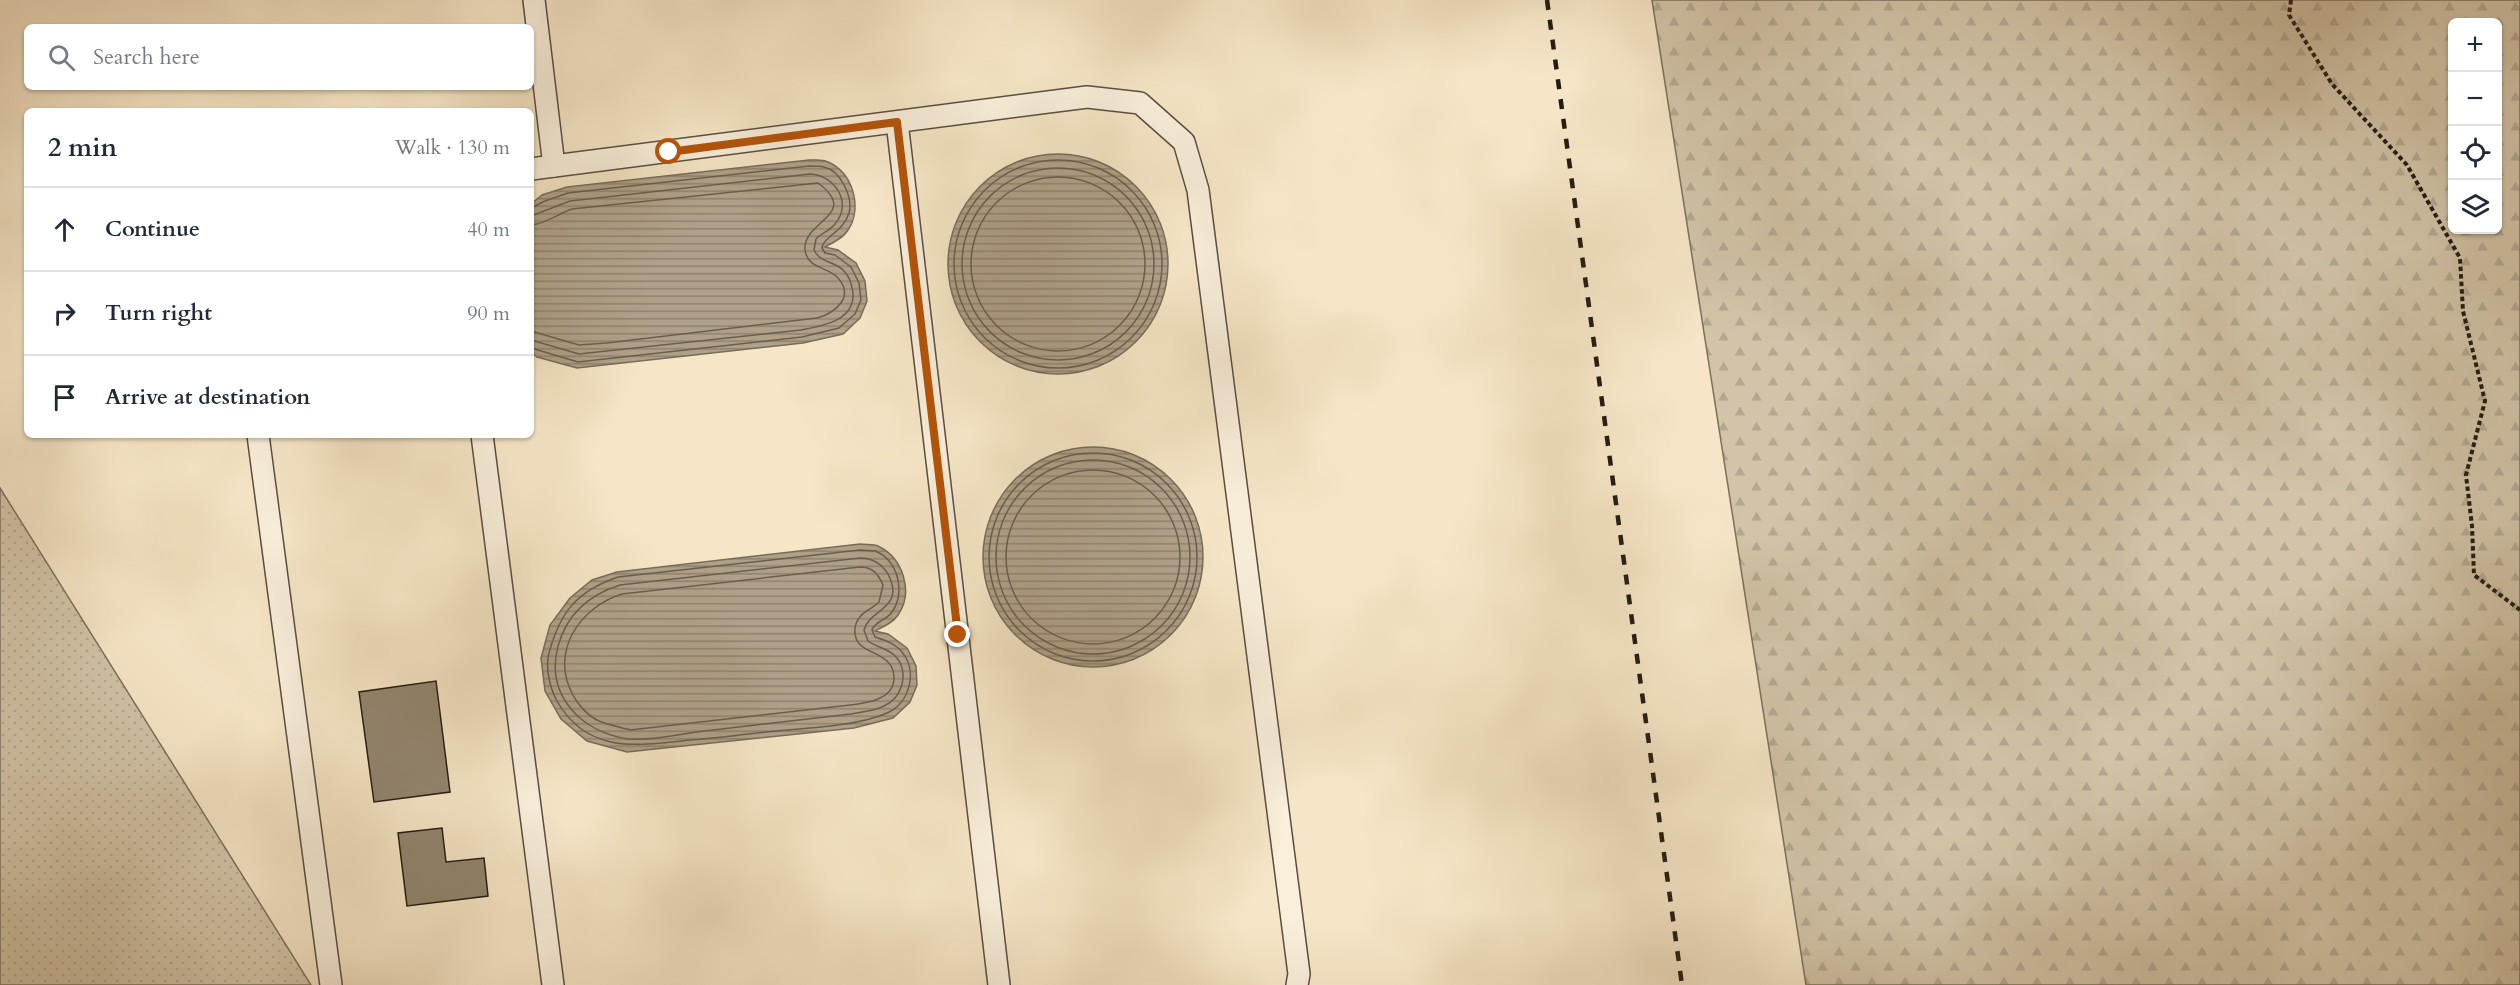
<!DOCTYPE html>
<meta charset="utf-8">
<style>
body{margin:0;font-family:Cardo,serif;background:#f6f6f7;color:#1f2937}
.controls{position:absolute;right:18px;top:18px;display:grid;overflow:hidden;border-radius:9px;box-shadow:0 2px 4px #0004}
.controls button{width:54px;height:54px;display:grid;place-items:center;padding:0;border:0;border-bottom:2px solid #e0e1e3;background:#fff;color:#1f2937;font:30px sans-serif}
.stop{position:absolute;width:18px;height:18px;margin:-14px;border:4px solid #b45309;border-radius:50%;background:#fff}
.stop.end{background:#b45309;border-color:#fff;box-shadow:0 2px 6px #0008}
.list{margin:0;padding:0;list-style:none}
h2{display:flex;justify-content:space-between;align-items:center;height:78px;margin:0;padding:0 24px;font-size:26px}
h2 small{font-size:20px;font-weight:400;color:#747a83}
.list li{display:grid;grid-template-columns:39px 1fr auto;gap:18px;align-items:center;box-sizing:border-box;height:84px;padding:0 24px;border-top:2px solid #e0e1e3}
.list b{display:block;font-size:22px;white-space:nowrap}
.list em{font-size:20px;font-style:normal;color:#747a83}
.icon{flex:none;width:33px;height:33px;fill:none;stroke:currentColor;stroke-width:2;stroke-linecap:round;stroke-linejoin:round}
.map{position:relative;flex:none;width:2520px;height:985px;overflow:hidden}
.search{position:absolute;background:#fff;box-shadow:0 2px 4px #0004;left:24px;top:24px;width:510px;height:66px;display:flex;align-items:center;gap:15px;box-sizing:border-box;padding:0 21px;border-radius:9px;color:#747a83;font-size:22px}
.panel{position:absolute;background:#fff;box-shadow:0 2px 4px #0004;left:24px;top:108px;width:510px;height:330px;border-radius:9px}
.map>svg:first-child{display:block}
.grass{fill:url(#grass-dots);stroke:#7c705c;stroke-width:1.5}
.forest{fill:url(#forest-firs);stroke:#7c705c;stroke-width:1.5;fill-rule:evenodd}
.water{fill:url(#water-rules);stroke:#786c59;stroke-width:1.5}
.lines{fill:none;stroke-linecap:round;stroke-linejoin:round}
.shore{stroke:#6a5e4c;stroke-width:1.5}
.building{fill:#92856f;stroke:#251c10;stroke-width:1.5}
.service-casing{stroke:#594e3e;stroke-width:24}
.path{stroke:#251c10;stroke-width:4;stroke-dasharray:4.5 3;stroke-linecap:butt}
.service{stroke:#f9efdb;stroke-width:21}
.rail{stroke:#251c10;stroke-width:4.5;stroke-dasharray:10 10;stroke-linecap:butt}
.route{stroke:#b45309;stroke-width:8}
</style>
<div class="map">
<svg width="2520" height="985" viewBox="0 0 2520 985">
<defs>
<pattern id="grass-dots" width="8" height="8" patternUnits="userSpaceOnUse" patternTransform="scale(1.5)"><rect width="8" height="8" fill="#d2c4a8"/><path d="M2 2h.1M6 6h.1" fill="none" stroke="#b4a890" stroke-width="1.8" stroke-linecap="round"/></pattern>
<pattern id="forest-firs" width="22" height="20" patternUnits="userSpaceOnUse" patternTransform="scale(1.5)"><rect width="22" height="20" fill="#d2c4a8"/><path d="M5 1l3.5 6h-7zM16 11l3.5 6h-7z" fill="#b4a890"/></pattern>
<pattern id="water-rules" width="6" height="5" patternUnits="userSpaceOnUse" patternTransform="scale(1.5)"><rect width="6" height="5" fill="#afa189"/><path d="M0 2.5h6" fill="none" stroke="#8e826f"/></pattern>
</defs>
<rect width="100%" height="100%" fill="#f6e6c7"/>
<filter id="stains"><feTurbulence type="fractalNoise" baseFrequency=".00333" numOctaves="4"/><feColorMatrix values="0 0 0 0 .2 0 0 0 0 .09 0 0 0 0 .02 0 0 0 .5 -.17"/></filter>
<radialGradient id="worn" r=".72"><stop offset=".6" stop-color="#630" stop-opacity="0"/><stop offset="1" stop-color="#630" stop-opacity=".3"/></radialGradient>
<polygon class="grass" points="0,488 311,985 0,985"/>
<path class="forest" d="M1652 0H2520V985H1806ZM2452 22H2498V230H2452Z"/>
<g class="water">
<circle cx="1058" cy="264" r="110"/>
<path d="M809 160C815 160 823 159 828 162 853 173 863 208 848 230 843 238 833 243 825 247L838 250 856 263 865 281 867 301 860 318 843 334 803 343 577 368 537 357 531 352V204L542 195 567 187Z"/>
<circle cx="1093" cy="557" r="110"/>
<path d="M860 544C865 545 874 544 878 546 903 558 914 592 898 615 893 623 883 627 875 631L888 634 907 648 916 666 917 685 910 702 893 718 854 728 627 752 587 741 561 719 545 691 541 658 550 625 570 598 592 580 617 572Z"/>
</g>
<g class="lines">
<g class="shore">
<circle cx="1058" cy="264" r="104"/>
<circle cx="1058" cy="264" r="96"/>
<circle cx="1058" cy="264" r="87"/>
<path d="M531 208 545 201 568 193 809 166C814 166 820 166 824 167 841 171 853 197 849 213 844 231 822 238 822 248L825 253 835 255 851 267 859 283 861 300 855 314 839 328 802 337 578 362 531 348"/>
<path d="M531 216 570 201 810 174C835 175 853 203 835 224 830 231 821 233 816 239L814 250C820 263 835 261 844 271 850 277 852 285 853 293 855 321 822 326 801 330L579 354 531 340"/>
<path d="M531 225C545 224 558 214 572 209L818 183C861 215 802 221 805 250 808 270 828 266 838 278 855 297 835 313 817 318L607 343 579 345 531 331"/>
<circle cx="1093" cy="557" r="104"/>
<circle cx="1093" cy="557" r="97"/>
<circle cx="1093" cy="557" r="87"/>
<path d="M860 550C864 551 871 550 875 551 898 559 906 593 892 612 887 620 875 621 872 630L875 637C884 640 895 643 902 652 918 671 910 703 887 713 856 727 801 728 766 732 741 735 715 738 690 740 637 746 587 754 557 701 550 688 545 668 549 653 560 612 577 591 618 577Z"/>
<path d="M860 558C872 558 881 563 888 574 906 609 869 609 864 630L868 641C877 648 889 648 897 658 909 674 902 698 884 706 874 711 862 712 851 714 800 720 748 726 696 732 675 735 649 741 628 739 581 732 545 695 558 646 567 614 588 595 620 585Z"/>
<path d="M860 567C873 567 878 574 883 585L879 602C870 611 857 613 855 628 853 652 876 649 888 662 892 666 894 673 894 679 893 700 866 703 850 705L630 730C620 727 608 725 599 721 588 716 578 705 573 695 549 652 580 607 622 594Z"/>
</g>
</g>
<g class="building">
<polygon points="436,681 450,792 374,802 359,692"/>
<polygon points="442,828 446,862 484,858 488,896 407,906 398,833"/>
</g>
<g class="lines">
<defs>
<g id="service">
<polyline points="534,0 554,166"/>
<polyline points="897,122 999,985"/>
<polyline points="531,169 1087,97 1140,103 1184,142 1198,190 1299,974 1297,985"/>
<polyline points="258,435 331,985"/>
<polyline points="482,435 553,985"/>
</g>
</defs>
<use href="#service" class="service-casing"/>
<polyline class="path" points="2291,0 2289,15 2332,84 2407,165 2460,258 2463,311 2485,401 2466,475 2472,526 2474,575 2520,610"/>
<use href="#service" class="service"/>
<polyline class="rail" points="1547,0 1682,985"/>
</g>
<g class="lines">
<polyline class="route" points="669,152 897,122 958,635"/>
</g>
<rect width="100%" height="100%" filter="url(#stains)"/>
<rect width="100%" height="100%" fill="url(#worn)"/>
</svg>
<div class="controls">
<button>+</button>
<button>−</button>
<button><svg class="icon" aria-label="locate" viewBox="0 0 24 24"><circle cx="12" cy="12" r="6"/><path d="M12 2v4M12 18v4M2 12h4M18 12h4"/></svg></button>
<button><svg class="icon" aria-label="layers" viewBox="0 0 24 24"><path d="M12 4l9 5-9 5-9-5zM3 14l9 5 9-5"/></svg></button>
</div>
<div class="stop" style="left:669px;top:152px"></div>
<div class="stop end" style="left:958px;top:635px"></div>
<div class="search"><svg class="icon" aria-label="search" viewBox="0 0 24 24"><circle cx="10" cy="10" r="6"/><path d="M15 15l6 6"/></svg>Search here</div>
<section class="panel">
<h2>2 min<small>Walk · 130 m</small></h2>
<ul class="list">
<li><svg class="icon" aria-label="ahead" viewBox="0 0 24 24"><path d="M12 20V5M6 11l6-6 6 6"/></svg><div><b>Continue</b></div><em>40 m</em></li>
<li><svg class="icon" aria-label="right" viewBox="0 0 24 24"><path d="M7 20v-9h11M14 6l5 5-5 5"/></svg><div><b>Turn right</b></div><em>90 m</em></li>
<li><svg class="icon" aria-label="arrive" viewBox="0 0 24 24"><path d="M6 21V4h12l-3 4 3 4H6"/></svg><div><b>Arrive at destination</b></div></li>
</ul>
</section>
</div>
